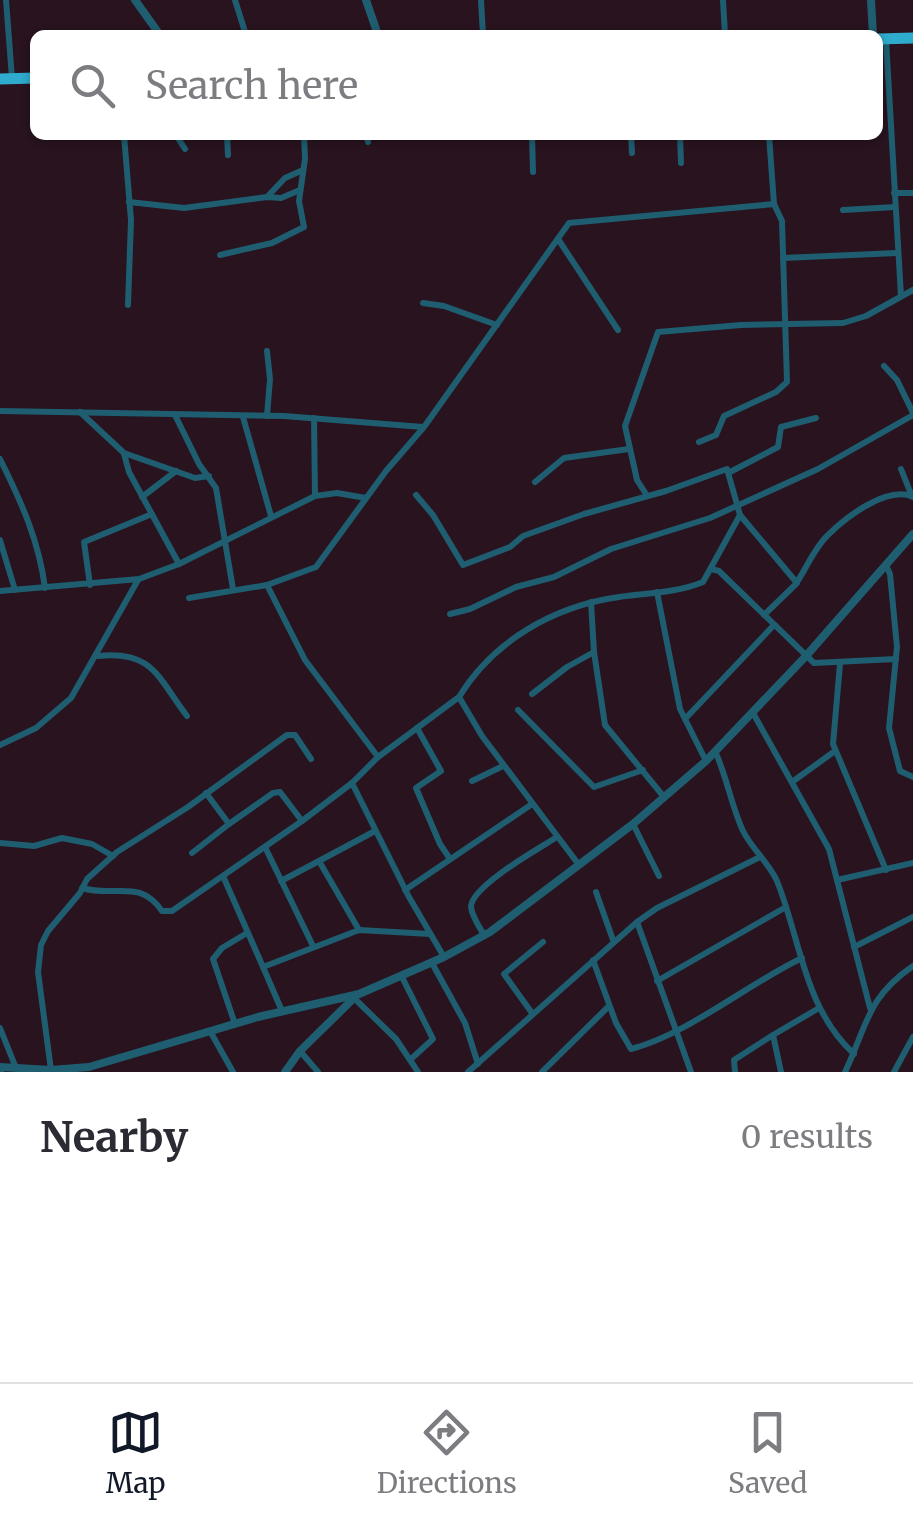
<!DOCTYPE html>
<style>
body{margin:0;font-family:Merriweather,serif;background:#f2f2f3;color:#2b2b33}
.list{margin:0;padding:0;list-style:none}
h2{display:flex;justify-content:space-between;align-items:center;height:130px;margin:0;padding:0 40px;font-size:42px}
h2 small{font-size:32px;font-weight:400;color:#7c7c81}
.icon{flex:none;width:55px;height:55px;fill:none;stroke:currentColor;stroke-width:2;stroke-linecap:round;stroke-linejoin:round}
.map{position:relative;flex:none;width:913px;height:1072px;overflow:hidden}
.search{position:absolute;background:#fff;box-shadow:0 2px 8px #0004;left:30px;right:30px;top:30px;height:110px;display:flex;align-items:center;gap:25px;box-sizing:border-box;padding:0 35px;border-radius:15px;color:#7c7c81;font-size:38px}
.sheet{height:310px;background:#fff}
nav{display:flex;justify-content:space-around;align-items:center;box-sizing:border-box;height:140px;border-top:2px solid #e1e1e2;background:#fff;font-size:28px;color:#7c7c81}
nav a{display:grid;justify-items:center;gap:5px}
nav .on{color:#111827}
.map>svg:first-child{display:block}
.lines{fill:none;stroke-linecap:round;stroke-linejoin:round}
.minor{stroke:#1e5e70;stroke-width:6}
.tertiary{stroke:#1e5e70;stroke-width:8}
.trunk{stroke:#2fabce;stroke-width:11}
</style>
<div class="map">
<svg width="913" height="1072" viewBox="0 0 913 1072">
<rect width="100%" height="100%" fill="#28131e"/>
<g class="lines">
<g class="minor">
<polyline points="6,0 12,78"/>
<polyline points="235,0 246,35"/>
<polyline points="481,0 483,35"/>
<polyline points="723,0 725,35"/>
<polyline points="886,40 901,296"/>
<polyline points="124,135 131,220 128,305"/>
<polyline points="176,135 185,149"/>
<polyline points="227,135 228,155"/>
<polyline points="367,135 368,142"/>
<polyline points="532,135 533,172"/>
<polyline points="631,135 632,153"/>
<polyline points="680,135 681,163"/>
<polyline points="894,193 913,193"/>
<polyline points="267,197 285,178 303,170"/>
<polyline points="129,202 184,208 267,197 281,198 300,190"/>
<polyline points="843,210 895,207"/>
<polyline points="558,239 618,330"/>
<polyline points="220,255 272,243 304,227 299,201 305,159 304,135"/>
<polyline points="783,258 897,253"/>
<polyline points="423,303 444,306 497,325"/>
<polyline points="267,351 270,379 267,416"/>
<polyline points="884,366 897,380 913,413"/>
<polyline points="0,411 284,416 423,427"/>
<polyline points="80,412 124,453 195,478 209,476"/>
<polyline points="175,415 199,464 216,488 233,589"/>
<polyline points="243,417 271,516"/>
<polyline points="314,418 315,496"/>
<polyline points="699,442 716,435 724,416 776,392 787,382 782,221 774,204 769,135"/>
<polyline points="124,454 129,472 179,564"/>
<path d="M0 459C21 501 39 541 45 588"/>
<polyline points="901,469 911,494"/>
<polyline points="730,472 778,447 781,427 816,418"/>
<polyline points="535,482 564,458 629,449"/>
<polyline points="646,494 637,480 625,426 658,332 741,325 843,323 866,316 913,290"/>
<polyline points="416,495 433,515 463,565 510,547 523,536 584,514 666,491 727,469 740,515 797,583 764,615"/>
<polyline points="142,497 176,471"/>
<polyline points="0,540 15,590"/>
<polyline points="886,565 890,574 897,647 889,728 900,771 913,777"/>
<polyline points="711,569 719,571 814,663 896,659"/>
<path d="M797 582C807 567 815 547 828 535 846 517 888 485 913 497"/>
<polyline points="90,585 84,542 152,514"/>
<polyline points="267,585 305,660 378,757"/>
<polyline points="0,591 139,579 179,564 315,496 337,493 366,498"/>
<polyline points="657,592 680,709 706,761"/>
<polyline points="189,598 267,585 316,567 386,471 424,427 569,223 774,204"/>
<polyline points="450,614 470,609 516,587 554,577 611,549 710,518 818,469 913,415"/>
<polyline points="594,652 605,725 664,797"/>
<path d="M98 656C153 650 158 678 187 716"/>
<polyline points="840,664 833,744 886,870"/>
<polyline points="532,694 567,667 594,652 591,602"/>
<polyline points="518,710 594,787 643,770"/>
<polyline points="753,713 829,849 870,1008"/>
<polyline points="685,719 773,626"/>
<polyline points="417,728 441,771 416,788 440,844 450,859"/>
<polyline points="0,745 36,728 71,698 138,580"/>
<path d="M715 751C727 777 731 805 743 831 752 849 769 863 777 881 801 941 804 1008 854 1054"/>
<polyline points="472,781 503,766"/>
<polyline points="792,782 835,751"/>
<polyline points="352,783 409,897 444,957"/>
<polyline points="206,793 229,824 273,793 280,792 302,821"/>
<polyline points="633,824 659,876"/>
<polyline points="0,843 34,846 62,838 92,844 113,856"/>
<polyline points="265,847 313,946"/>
<polyline points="192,853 229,824"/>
<path d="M579 865 482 736 459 697C493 641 554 606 619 597 646 593 677 593 703 582L740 515"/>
<polyline points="223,876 263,967 359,930 430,934"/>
<polyline points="837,880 913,863"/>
<polyline points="281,881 319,861"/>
<path d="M82 888C116 898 139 878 162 911H172L302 821 352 783 378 757 459 697"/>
<polyline points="405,890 532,804"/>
<polyline points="596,892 613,940"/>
<polyline points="637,922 691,1072"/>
<polyline points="359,930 319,861 375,831"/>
<path d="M484 935C480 928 471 915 471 906 473 885 540 848 557 837"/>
<polyline points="854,947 913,917"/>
<path d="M593 960 616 1023 631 1049C688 1034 746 985 802 958"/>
<polyline points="432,963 465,1023 478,1064"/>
<polyline points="263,967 282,1011"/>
<polyline points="402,977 433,1039 411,1059"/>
<polyline points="657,981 786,907"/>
<polyline points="354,998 396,1039 418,1072"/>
<polyline points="532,1013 504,974 543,942"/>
<polyline points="235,1024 213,959 222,948 247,933"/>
<polyline points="0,1028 16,1068"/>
<polyline points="210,1031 233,1072"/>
<polyline points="300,1051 318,1072"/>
<polyline points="51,1070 38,972 41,945 48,931 80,893 87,879 117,852 188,807 287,735 295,735 311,759"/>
<polyline points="0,1071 1,1072"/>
<polyline points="468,1072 637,922 657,908 760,857"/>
<polyline points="542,1072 609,1006"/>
<polyline points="735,1072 734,1060 773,1035"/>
<polyline points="781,1072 773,1035 819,1008"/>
<path d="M845 1072C867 1026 867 997 913 966"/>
<polyline points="894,1072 913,1037"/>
</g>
<g class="tertiary">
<polyline points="135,0 160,35"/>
<polyline points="366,0 378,35"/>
<polyline points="871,0 873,35"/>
<polyline points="0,1067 51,1070 89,1067 258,1017 359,994 444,957 490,932 633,824 706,761 806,656 913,534"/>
<polyline points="285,1072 300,1051 355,997"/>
</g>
<g class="trunk">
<polyline points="878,39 913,38"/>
<polyline points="0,79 35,78"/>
</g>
</g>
</svg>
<div class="search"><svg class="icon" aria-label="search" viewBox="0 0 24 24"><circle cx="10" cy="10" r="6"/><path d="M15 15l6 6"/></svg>Search here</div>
</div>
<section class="sheet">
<h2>Nearby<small>0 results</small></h2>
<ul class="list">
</ul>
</section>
<nav>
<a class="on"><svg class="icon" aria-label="map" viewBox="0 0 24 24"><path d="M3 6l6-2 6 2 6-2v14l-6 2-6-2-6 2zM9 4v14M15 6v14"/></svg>Map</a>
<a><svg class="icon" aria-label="directions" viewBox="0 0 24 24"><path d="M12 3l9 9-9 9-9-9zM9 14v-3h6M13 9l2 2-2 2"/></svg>Directions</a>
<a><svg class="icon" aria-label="saved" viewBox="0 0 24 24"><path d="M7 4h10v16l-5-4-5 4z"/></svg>Saved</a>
</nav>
